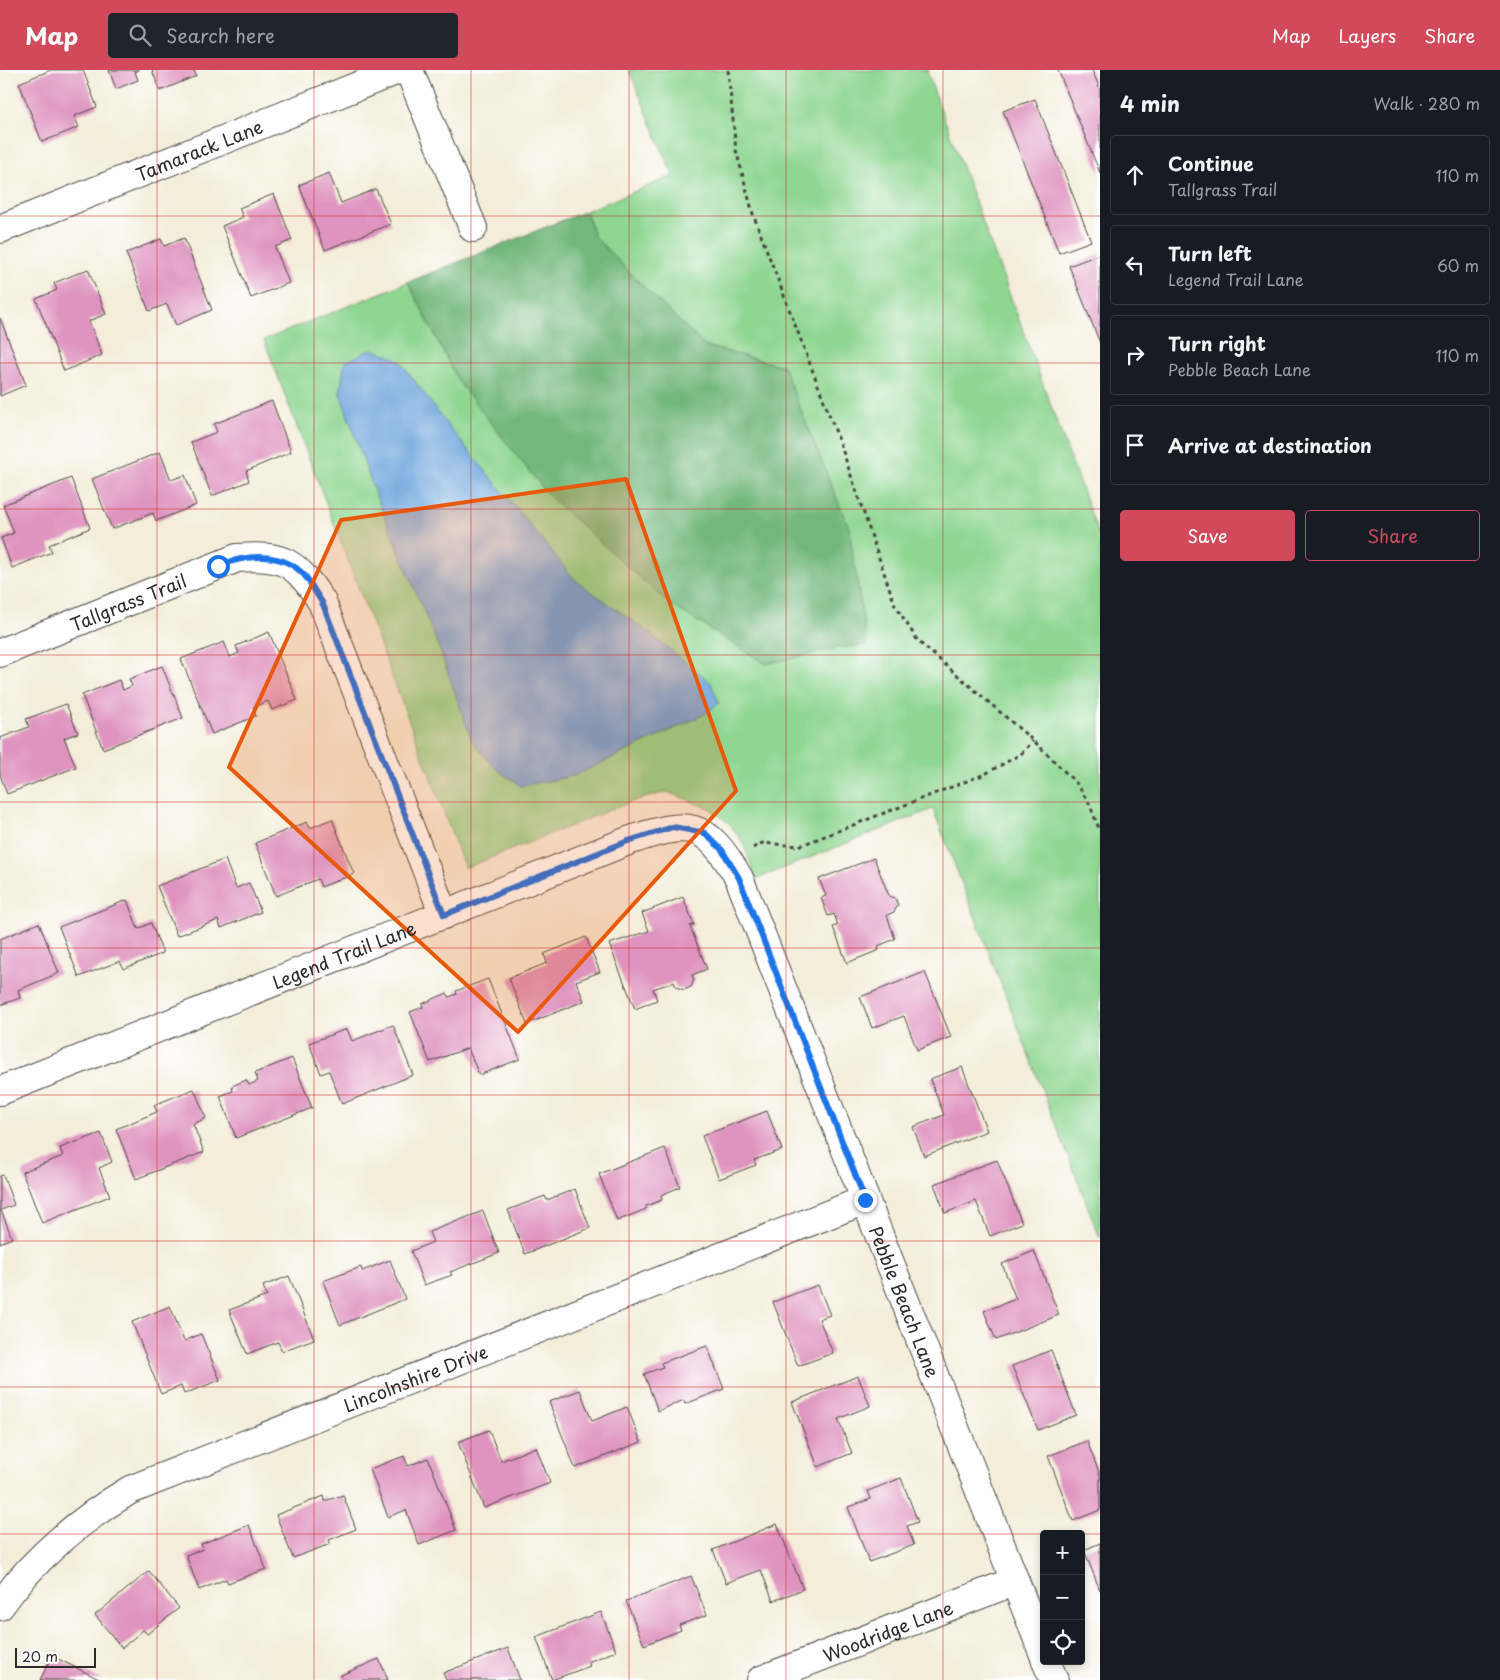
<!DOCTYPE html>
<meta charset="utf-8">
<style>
body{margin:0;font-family:"Playpen Sans",sans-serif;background:#20242c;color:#f1f3f6}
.controls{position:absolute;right:15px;bottom:15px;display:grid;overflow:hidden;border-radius:5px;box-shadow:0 2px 8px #0003}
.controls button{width:45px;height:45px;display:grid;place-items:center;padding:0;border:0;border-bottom:1px solid #363941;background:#171b24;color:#f1f3f6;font:25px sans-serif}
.scale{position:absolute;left:15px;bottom:12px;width:81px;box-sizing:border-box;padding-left:5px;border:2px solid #2b2b2b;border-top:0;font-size:14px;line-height:18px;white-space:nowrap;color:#2b2b2b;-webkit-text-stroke:4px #fff;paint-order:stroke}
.stop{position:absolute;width:15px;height:15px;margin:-11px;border:4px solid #1a73e8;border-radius:50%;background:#fff}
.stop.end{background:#1a73e8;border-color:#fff;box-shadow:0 1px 5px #0008}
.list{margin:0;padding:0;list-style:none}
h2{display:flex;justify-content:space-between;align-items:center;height:65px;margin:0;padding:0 20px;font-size:21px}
h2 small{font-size:16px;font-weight:400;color:#9ea1a6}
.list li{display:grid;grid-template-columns:32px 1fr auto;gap:15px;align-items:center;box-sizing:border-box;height:80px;margin:0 10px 10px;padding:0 10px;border:1px solid #363941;border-radius:5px}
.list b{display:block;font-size:19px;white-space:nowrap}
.list p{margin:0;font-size:16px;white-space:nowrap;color:#9ea1a6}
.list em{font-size:16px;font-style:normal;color:#9ea1a6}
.actions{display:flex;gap:10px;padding:15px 20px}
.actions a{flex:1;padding:11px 0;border:1px solid #d1495b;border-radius:5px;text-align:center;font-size:18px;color:#d1495b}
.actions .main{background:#d1495b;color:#fff}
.icon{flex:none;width:28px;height:28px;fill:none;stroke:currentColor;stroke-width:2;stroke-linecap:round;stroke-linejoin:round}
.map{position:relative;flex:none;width:1100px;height:1610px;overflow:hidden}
header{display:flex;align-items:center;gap:30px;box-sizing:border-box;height:70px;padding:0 25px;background:#d1495b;color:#fff}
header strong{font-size:24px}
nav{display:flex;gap:28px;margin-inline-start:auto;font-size:18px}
.search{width:350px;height:45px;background:#20242c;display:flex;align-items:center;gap:12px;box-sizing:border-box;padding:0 18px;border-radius:5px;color:#9ea1a6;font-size:19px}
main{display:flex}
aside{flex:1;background:#171b24}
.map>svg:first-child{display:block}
.green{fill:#8ed691;stroke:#5c805e;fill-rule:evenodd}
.forest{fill:#72b77b;stroke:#4e7153}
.water{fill:#6ea5dc;stroke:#4c6884}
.building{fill:#df94bf}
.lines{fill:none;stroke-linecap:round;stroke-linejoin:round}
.minor-casing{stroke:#494845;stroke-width:30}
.path{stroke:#494845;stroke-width:3;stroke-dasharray:4 4;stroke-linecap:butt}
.minor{stroke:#fff;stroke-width:28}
.route{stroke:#1a73e8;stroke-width:6}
.marked{fill:#e8590c;fill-opacity:0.2;stroke:#e8590c;stroke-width:4;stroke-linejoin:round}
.grid{fill:none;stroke:#d62828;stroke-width:1;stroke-opacity:0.55}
.labels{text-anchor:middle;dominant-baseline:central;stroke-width:4.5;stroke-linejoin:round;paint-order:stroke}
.street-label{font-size:18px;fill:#2b2b2b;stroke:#fff}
</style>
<header>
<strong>Map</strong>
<div class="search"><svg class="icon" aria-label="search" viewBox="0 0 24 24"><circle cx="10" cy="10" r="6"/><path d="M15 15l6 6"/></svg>Search here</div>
<nav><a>Map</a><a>Layers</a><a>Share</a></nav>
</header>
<main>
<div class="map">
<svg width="1100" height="1610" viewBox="0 0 1100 1610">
<rect width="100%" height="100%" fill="#fff"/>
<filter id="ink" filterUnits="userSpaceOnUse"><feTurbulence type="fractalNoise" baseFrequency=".02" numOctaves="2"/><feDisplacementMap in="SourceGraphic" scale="10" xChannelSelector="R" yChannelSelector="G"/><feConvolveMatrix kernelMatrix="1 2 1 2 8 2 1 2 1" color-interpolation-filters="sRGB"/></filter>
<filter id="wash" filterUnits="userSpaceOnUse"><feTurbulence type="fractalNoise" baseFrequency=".0096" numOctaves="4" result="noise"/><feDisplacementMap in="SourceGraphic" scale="20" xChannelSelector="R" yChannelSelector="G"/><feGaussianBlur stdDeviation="1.12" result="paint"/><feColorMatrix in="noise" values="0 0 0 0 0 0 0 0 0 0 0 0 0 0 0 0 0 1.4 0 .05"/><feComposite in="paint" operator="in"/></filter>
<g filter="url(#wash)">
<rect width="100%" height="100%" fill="#f3edd9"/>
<path class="green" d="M629 0H930L927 2 1100 468V1168L933 739 756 809 743 773 730 754 709 738 667 722 633 731 465 798 264 270 408 212 458 311 843 577 867 575 783 296 705 276 646 219 594 166 586 141 673 106ZM398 289 446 353 575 510 652 565 711 614 719 633 703 645 574 706 472 671 440 580 375 423 340 323 345 292Z"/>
<polygon class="forest" points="586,141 594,166 646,219 705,276 783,296 849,458 867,575 843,577 766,594 668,533 548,425 458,311 408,212"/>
<polygon class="water" points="372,279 398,289 446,353 575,510 652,565 711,613 719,633 703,645 574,706 521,716 496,699 472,671 440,580 375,423 340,323 345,292"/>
<g id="blocks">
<g class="building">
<polygon points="51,0 83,0 97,37 74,46 79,57 42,72 19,13"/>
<polygon points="109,0 139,0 135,2 138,10 116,19"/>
<polygon points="152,0 194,0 196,6 160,21"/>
<polygon points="1058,0 1092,0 1100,19 1100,103"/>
<polygon points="1035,29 1091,171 1059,183 1003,41"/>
<polygon points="329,103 341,133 376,119 391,154 325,180 299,115"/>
<polygon points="274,124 292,170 275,177 289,213 251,228 222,156 243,147 239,138"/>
<polygon points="184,168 212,240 176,255 167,234 149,241 126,183 161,169 164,176"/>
<polygon points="1100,184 1100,273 1069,196"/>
<polygon points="88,199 106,244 89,251 102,285 64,301 36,229 57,220 54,213"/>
<polygon points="0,248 26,315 0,326"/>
<polygon points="272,331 291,382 246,401 249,411 212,426 191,372 217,362 214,354"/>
<polygon points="160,382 171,410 185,405 196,435 156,451 153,443 112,459 92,409"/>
<polygon points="71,408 90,458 49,475 52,482 12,498 1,468 14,463 3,435"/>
<polygon points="269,562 297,630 272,640 268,631 253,637 256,646 212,664 181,589 224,572 230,587 239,583 236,576"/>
<polygon points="162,596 183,648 103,679 82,625 119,610 123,620 132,616 129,609"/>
<polygon points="66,634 78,663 64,668 76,697 7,724 0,705 0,668 29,657 26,649"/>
<polygon points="332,749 354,804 321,817 318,809 276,826 255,773 307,752 310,758"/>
<polygon points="874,788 889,826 895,828 898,835 894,842 887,845 895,869 878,876 879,880 847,893 833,857 838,855 834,844 828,846 821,828 826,826 819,809"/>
<polygon points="225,789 236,818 249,813 261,842 221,858 218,850 177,866 157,816"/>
<polygon points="683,827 694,855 690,856 707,899 692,905 694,910 691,917 684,920 676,917 674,912 653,919 657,930 635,939 609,874 649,861 642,843"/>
<polygon points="127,830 138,859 151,853 163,883 123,899 120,891 79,907 59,857"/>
<polygon points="39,853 59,903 18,920 20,928 0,935 0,869"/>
<polygon points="586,867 600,902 576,911 584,931 527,954 509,908 547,893 544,884"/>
<polygon points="925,902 951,967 917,980 904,946 872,958 860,927"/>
<polygon points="488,909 520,989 479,1005 468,978 430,992 410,942 423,937 422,934 447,923 449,927 457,924 456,921"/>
<polygon points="393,955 413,1005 342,1034 329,1001 321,1004 309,973 347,959 352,971"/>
<polygon points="292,988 312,1038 236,1068 220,1026 233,1021 232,1016 246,1010 249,1015 258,1011 255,1003"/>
<polygon points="962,997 987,1061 924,1086 913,1057 944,1045 930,1009"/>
<polygon points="194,1019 206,1048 193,1054 204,1082 136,1109 116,1059 157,1042 154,1035"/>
<polygon points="767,1041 782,1080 754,1090 756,1095 719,1109 702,1066"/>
<polygon points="101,1063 112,1092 99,1098 110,1126 42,1153 22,1102 63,1086 60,1078"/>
<polygon points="665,1078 680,1117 661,1125 662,1130 646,1136 646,1139 617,1151 599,1104"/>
<polygon points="997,1090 1022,1153 990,1166 976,1131 945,1143 934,1114"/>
<polygon points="3,1105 14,1135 1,1140 12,1168 0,1173 0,1106"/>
<polygon points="575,1119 590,1158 525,1184 508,1140 545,1126 547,1130"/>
<polygon points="483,1141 499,1183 450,1202 452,1205 424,1215 411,1181 433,1172 429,1162"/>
<polygon points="1034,1181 1059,1245 996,1270 984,1241 1016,1229 1002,1194"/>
<polygon points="390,1190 405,1229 340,1255 323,1211 361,1197 362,1201"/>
<polygon points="289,1206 314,1269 282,1281 278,1272 247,1284 229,1240 267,1226 263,1216"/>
<polygon points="818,1215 830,1245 819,1249 833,1283 798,1296 773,1232"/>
<polygon points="170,1236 184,1271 201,1264 220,1310 184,1324 181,1316 161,1324 132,1252"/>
<polygon points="707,1276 724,1319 685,1334 684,1330 658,1341 644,1304 663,1297 661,1293"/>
<polygon points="1051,1280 1076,1345 1038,1360 1012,1296"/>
<polygon points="858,1306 870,1336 838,1349 852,1383 818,1397 792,1332"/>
<polygon points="580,1320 592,1351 627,1337 641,1372 575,1398 549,1332"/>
<polygon points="489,1360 501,1391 536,1377 550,1413 484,1438 458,1372"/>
<polygon points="1087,1371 1100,1405 1100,1440 1073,1451 1048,1386"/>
<polygon points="404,1386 408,1396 428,1388 456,1460 419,1475 406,1440 388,1447 370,1399"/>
<polygon points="901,1408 918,1452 907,1456 914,1475 869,1492 848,1437 871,1429 868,1421"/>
<polygon points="343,1425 356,1459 329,1470 330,1474 293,1488 276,1445 324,1426 325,1431"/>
<polygon points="777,1454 803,1519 773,1531 761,1500 726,1513 713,1480"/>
<polygon points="249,1455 266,1499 228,1513 226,1509 199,1520 186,1485 203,1479 201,1474"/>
<polygon points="1100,1473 1100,1520 1084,1480"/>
<polygon points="149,1501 179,1538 147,1564 143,1560 122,1578 95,1545"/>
<polygon points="691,1506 707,1545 679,1555 681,1560 644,1575 626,1531"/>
<polygon points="601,1542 616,1581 588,1592 590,1596 552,1610 536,1567"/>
<polygon points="508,1578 520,1610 446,1610 443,1603"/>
<polygon points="52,1586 101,1610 40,1610"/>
<polygon points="379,1589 388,1610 343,1610 341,1605"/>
</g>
</g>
</g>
<g filter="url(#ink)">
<use href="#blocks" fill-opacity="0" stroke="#494845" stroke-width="1"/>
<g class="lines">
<defs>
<g id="minor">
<polyline points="409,0 473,158"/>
<path id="s1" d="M0 159 398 0"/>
<path id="s2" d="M0 583 237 488C285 484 296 493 322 532L444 845"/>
<path id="s3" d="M0 1021 628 771C690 750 705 750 739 808L1044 1585"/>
<path id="s4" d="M0 1536C33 1489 81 1449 130 1420L865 1130"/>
<polyline points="1046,1591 1054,1610"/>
<path id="s5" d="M761 1610 1015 1511"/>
</g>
</defs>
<use href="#minor" class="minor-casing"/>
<g class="path">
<polyline points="728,0 736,80 753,144 840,373 895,535 918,571 1037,674 1077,714 1089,733 1100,761"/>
<polyline points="753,778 762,773 799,776 985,704 1021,684 1033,671"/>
</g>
<use href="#minor" class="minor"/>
</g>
</g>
<g class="lines" filter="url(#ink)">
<path class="route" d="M218 496C246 485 282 480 305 506 311 513 316 524 322 532L444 845 628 771 673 757 705 763 722 780 739 808 865 1130"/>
</g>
<path class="marked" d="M626 409 736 721 518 962 229 697 341 450Z"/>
<path class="grid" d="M157 0V1610M314 0V1610M471 0V1610M629 0V1610M786 0V1610M943 0V1610M0 146H1100M0 293H1100M0 439H1100M0 585H1100M0 732H1100M0 878H1100M0 1025H1100M0 1171H1100M0 1317H1100M0 1464H1100"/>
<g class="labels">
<g class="street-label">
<text stroke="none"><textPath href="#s1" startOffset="214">Tamarack Lane</textPath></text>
<text stroke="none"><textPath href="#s2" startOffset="138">Tallgrass Trail</textPath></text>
<text stroke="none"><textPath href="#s3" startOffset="370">Legend Trail Lane</textPath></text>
<text stroke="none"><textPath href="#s3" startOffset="1266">Pebble Beach Lane</textPath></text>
<text stroke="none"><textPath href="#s4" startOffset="482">Lincolnshire Drive</textPath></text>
<text stroke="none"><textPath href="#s5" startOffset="136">Woodridge Lane</textPath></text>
</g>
</g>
</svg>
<div class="controls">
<button>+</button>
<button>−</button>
<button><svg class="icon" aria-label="locate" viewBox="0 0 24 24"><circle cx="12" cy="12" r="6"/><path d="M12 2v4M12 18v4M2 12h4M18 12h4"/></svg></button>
</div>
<div class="scale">20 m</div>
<div class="stop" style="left:218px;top:496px"></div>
<div class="stop end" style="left:865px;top:1130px"></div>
</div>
<aside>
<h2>4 min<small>Walk · 280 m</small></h2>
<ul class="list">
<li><svg class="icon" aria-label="ahead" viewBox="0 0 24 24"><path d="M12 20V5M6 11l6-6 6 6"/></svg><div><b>Continue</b><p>Tallgrass Trail</p></div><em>110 m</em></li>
<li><svg class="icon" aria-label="left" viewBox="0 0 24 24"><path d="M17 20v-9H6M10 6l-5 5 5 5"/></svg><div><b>Turn left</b><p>Legend Trail Lane</p></div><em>60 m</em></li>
<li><svg class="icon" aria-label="right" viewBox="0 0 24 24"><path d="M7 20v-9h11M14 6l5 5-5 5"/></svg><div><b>Turn right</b><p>Pebble Beach Lane</p></div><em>110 m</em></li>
<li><svg class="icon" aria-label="arrive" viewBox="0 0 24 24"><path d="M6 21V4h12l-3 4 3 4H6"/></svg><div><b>Arrive at destination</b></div></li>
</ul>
<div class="actions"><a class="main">Save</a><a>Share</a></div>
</aside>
</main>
